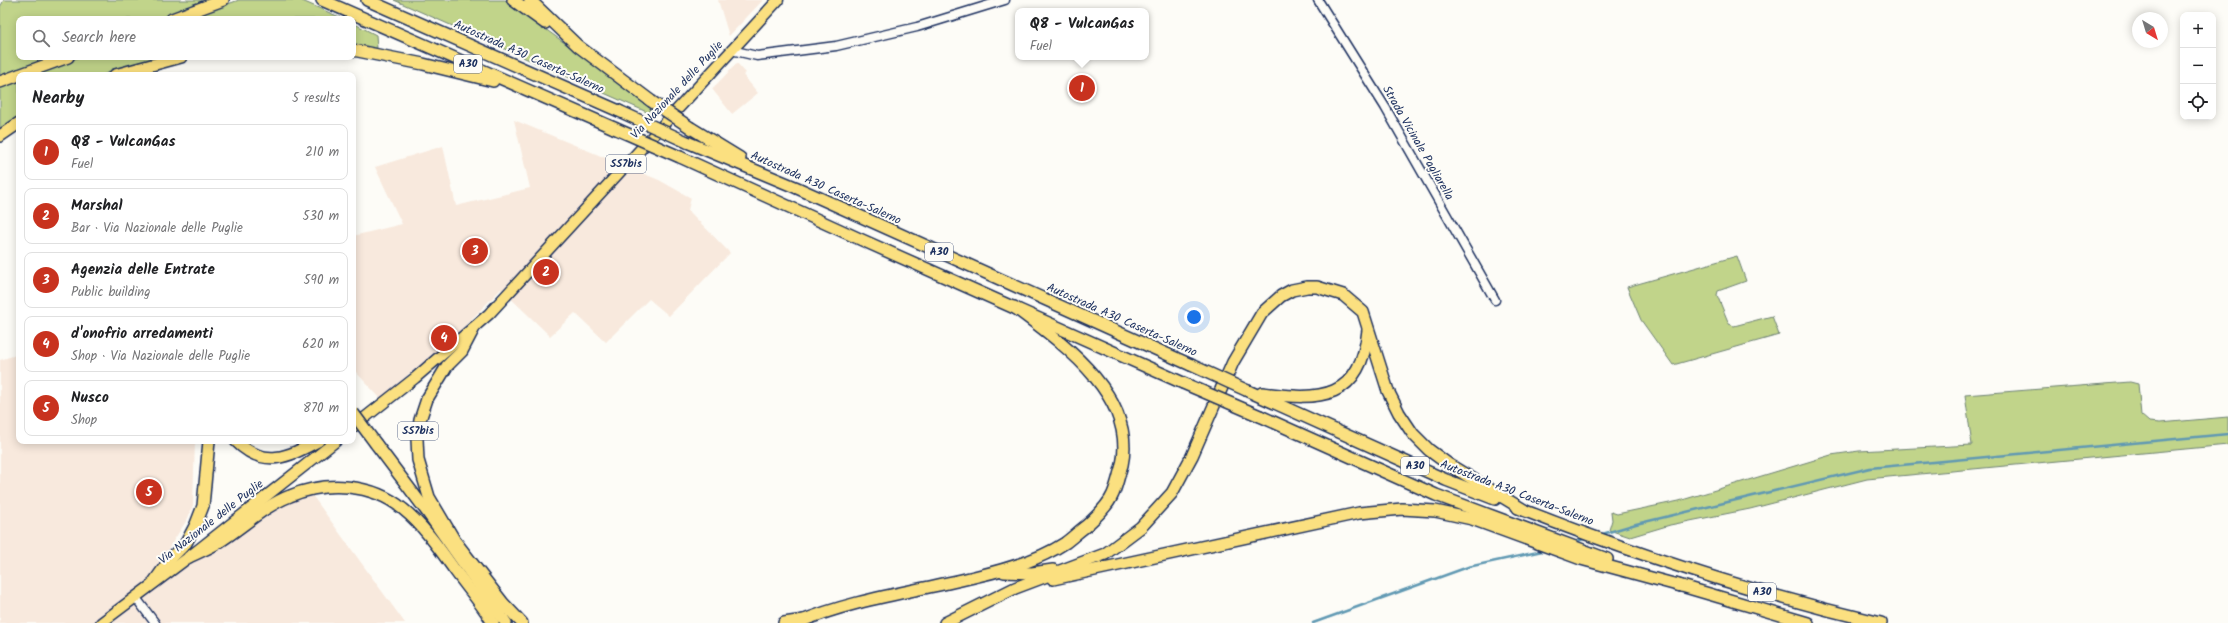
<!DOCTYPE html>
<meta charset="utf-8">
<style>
body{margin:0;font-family:Kalam,sans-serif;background:#f2f2f2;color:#202124}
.controls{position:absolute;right:12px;top:12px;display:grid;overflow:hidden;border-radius:8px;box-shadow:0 2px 10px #0003}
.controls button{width:36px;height:36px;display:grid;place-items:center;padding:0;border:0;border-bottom:1px solid #e0e0e0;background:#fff;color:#202124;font:20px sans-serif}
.compass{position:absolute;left:2132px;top:12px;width:36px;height:36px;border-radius:50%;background:#fff;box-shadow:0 2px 10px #0003;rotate:142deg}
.you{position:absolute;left:1194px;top:317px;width:14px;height:14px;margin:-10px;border:3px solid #fff;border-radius:50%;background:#1a73e8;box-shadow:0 0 0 6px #1a73e833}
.badge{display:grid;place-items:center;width:26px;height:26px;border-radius:50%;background:#c8321e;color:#fff;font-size:13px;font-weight:700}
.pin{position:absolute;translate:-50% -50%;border:2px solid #fff;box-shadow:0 1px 4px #0006}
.popup{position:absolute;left:1015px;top:8px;width:134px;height:52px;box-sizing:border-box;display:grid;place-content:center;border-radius:8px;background:#fff;filter:drop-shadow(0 1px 3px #0005);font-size:13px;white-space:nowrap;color:#757577}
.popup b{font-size:15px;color:#202124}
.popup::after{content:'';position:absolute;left:50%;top:100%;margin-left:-8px;border:8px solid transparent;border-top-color:#fff}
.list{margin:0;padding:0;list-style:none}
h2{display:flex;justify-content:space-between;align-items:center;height:52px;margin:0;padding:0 16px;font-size:17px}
h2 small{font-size:13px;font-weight:400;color:#757577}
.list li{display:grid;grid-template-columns:26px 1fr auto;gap:12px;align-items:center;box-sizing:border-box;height:56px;margin:0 8px 8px;padding:0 8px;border:1px solid #e0e0e0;border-radius:8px}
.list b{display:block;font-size:15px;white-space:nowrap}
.list p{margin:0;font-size:13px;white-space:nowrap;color:#757577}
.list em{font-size:13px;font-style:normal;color:#757577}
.icon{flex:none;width:22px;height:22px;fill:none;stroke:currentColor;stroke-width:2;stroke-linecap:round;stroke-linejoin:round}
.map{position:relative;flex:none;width:2228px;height:623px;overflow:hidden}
.search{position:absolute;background:#fff;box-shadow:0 2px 10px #0003;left:16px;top:16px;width:340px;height:44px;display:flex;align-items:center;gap:10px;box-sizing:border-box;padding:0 14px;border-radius:8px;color:#757577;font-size:15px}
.panel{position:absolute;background:#fff;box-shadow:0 2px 10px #0003;left:16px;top:72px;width:340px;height:372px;border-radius:8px}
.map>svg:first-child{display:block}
.built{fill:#f8e9dd}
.green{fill:#c1d48a;stroke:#6e8274}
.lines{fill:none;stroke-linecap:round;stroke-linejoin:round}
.stream{stroke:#6199b3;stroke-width:2.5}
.minor-casing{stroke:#1b2f5e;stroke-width:11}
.major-casing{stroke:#1b2f5e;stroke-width:13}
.highway-casing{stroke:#1b2f5e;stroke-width:14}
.minor{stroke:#fdfcf7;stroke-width:8}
.major{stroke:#fbe080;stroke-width:10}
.highway{stroke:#fbe080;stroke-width:11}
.highway-bridge-casing{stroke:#1b2f5e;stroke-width:14;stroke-linecap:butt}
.highway-bridge{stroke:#fbe080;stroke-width:11}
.labels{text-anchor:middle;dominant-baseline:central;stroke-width:4;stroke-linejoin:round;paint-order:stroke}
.shield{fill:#fdfcf7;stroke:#5f6c8c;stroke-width:1}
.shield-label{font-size:11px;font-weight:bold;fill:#1b2f5e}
.street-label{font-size:12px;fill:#1b2f5e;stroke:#fdfcf7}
</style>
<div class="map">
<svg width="2228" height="623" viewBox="0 0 2228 623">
<rect width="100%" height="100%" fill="#fdfcf7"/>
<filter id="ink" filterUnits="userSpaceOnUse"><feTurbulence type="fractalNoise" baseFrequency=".025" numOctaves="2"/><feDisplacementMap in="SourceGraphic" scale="8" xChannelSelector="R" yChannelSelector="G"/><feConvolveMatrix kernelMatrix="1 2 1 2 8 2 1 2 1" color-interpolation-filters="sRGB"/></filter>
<g filter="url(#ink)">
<g class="built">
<polygon points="718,0 763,0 729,36"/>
<polygon points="737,63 746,73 743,75 758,93 732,114 712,89"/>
<polygon points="514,120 659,180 691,198 688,210 730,253 669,316 649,299 606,342 575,313 550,336 501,289 454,337 380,398 353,369 353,236 402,224 375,167 443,146 456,206 530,188"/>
<polygon points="19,354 19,441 195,441 193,505 188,518 169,548 191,562 222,545 294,499 312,495 405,623 0,623 0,360"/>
</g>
<g class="green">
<polygon points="4,0 207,0 159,19 19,19 19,57 54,57 0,76 0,7"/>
<polygon points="239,0 300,0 344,19 186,19"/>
<polygon points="394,0 505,0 652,106 649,113"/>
<polygon points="353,23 376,35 377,48 353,46"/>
<polygon points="80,57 161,57 136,63 102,75 30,75"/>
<polygon points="19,79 19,118 0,131 0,86"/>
<polygon points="1737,256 1746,281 1718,291 1717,295 1729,324 1734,326 1772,316 1779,335 1673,365 1641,320 1627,287"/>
<polygon points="2130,382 2138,384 2141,415 2149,422 2160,423 2228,417 2228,445 1867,479 1750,509 1670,525 1630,537 1609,530 1612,520 1611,512 1617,514 1679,501 1831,455 1859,451 1972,445 1965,395"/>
</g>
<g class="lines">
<g class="stream">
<polyline points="1599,535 1636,524 1870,468 2228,434"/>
<polyline points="1574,542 1587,538"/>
<polyline points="1313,623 1468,567 1547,550"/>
</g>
<defs>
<g id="minor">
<polyline points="1318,0 1385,107 1495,300"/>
<polyline points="731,50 757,56 836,46 917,27 1005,0"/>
<polyline points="136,598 155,623"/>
</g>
<g id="major">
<polyline points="353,427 415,378 489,314 778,0"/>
<polyline points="101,623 189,557 336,441"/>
</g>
<g id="highway">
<polyline points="322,0 614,128"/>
<polyline points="367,0 619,111"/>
<polyline points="513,0 545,23"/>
<polyline points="530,0 578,46 651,101"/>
<polyline points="172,19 223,0"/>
<polyline points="353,50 423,64 493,81"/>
<polyline points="19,75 68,57"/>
<polyline points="115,75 181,57"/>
<polyline points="0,82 19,75"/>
<polyline points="691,128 740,158"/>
<polyline points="0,136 19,123"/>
<polyline points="687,142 795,187 1191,365"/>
<polyline points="680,157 862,240 1183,383"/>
<polyline points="474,328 462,351 447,366 427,399 420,420 417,439 418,460 429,497 455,541 503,603 522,623"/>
<polyline points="1248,391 1446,480 1495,499"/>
<path d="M1262 393C1320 401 1361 400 1368 330"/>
<polyline points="1260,416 1436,495 1607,559"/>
<path d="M236 441C264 469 288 457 318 441"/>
<polyline points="376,444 428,513 506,623"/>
<path d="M1518 508C1637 555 1757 594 1881 623"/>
<path d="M189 557C199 552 210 548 219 542 243 527 264 506 290 496 326 481 372 483 403 509 423 525 439 548 454 569 467 587 482 604 493 623"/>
<polyline points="1004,572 1032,573 1053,570"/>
<polyline points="1053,579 1359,513 1402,509 1435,511 1472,519 1581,559 1681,586"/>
<polyline points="154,582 171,558 186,543 196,524 203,506 209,441"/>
<polyline points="1675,584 1808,623"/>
<polyline points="784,623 804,620"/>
<path d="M797 623C853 599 918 591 978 576 1008 569 1039 560 1065 543 1072 538 1079 531 1086 526 1096 517 1108 506 1113 494 1117 485 1119 474 1122 465 1137 395 1062 343 1014 307"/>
<polyline points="945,623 1015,588 1105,554 1141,527 1172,493 1192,456 1233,362 1262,313 1281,296 1292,290 1307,287 1317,287 1343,295 1363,312 1388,391 1399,413 1413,434 1429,450 1448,464 1524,510"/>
</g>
</defs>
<use href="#minor" class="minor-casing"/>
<use href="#major" class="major-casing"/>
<use href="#highway" class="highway-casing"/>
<use href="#minor" class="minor"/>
<use href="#major" class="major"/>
<use href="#highway" class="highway"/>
<defs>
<g id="highway-bridge">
<polyline points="651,101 691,128"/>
<polyline points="619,111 687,142"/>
<polyline points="614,128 680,157"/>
<polyline points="1191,365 1248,391"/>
<polyline points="1183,383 1260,416"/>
<polyline points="353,413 376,444"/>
</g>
</defs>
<use href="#highway-bridge" class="highway-bridge-casing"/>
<use href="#highway-bridge" class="highway-bridge"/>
</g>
</g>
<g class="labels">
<g class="shield">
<rect x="454" y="55" width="28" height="18" rx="3"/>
<rect x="606" y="155" width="40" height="18" rx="3"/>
<rect x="925" y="243" width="28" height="18" rx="3"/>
<rect x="398" y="422" width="40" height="18" rx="3"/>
<rect x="1401" y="457" width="28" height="18" rx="3"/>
<rect x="1748" y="583" width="28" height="18" rx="3"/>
</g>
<g class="shield-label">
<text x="468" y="64">A30</text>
<text x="626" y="164">SS7bis</text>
<text x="939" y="252">A30</text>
<text x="418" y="431">SS7bis</text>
<text x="1415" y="466">A30</text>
<text x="1762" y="592">A30</text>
</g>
<g class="street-label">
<text transform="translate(529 57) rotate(24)">Autostrada A30 Caserta-Salerno</text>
<text transform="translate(677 90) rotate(-47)">Via Nazionale delle Puglie</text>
<text transform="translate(1418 143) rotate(60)">Strada Vicinale Pagliarella</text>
<text transform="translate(826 188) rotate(24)">Autostrada A30 Caserta-Salerno</text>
<text transform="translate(1122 320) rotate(24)">Autostrada A30 Caserta-Salerno</text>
<text transform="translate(1517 493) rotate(21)">Autostrada A30 Caserta-Salerno</text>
<text transform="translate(211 522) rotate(-38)">Via Nazionale delle Puglie</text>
</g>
</g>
</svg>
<div class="controls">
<button>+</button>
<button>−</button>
<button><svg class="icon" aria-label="locate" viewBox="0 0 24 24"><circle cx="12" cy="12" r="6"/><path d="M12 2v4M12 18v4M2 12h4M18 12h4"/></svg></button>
</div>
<svg class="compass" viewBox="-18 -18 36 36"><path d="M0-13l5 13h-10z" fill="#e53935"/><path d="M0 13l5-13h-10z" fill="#757577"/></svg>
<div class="you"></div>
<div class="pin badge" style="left:1082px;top:88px">1</div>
<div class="popup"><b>Q8 - VulcanGas</b>Fuel</div>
<div class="pin badge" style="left:546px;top:272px">2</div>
<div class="pin badge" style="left:475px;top:251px">3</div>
<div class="pin badge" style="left:444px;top:338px">4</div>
<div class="pin badge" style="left:149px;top:492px">5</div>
<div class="search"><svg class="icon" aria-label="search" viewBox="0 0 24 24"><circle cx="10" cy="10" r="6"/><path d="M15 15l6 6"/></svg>Search here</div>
<section class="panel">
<h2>Nearby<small>5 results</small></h2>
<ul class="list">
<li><span class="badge">1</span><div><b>Q8 - VulcanGas</b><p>Fuel</p></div><em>210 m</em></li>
<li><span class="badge">2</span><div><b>Marshal</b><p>Bar · Via Nazionale delle Puglie</p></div><em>530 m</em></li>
<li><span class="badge">3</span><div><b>Agenzia delle Entrate</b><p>Public building</p></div><em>590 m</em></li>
<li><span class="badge">4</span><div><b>d'onofrio arredamenti</b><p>Shop · Via Nazionale delle Puglie</p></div><em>620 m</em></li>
<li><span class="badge">5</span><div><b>Nusco</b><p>Shop</p></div><em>870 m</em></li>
</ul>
</section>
</div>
